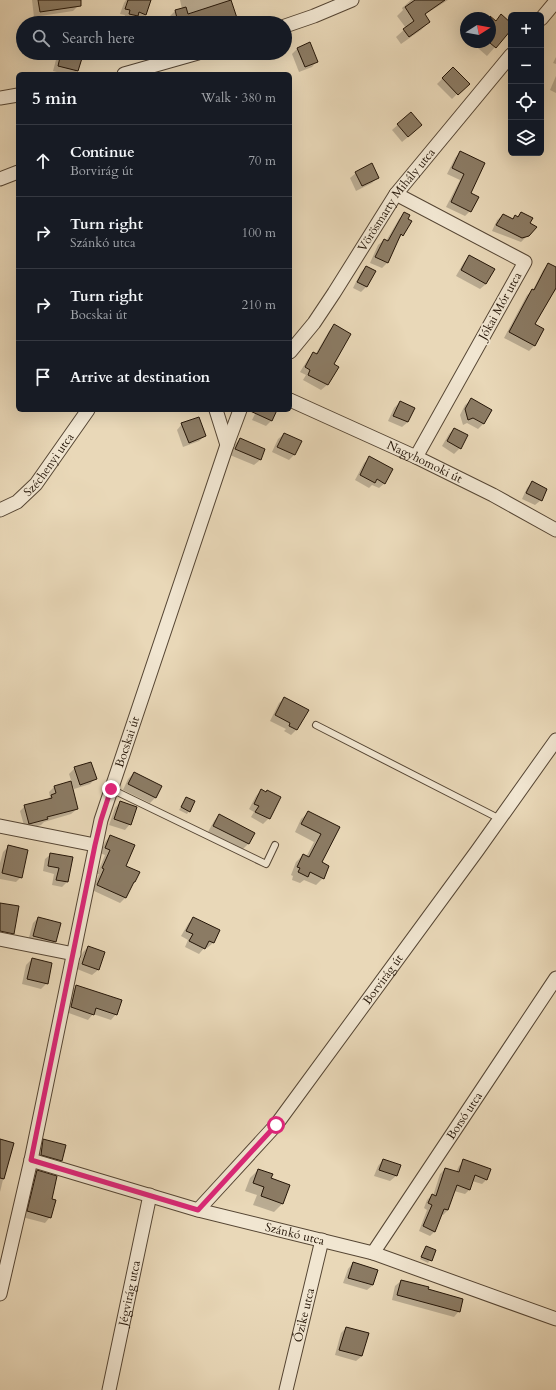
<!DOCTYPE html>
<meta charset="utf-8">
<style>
body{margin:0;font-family:Cardo,serif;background:#242831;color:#f1f3f6}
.controls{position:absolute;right:12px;top:12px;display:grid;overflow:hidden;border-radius:6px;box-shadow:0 4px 16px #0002}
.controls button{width:36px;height:36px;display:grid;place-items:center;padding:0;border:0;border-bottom:1px solid #363941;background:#171b24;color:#f1f3f6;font:20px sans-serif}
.compass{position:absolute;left:460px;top:12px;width:36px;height:36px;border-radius:50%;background:#171b24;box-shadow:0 4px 16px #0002;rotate:79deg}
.stop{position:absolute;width:12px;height:12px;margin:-9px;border:3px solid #db2777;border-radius:50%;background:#fff}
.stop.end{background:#db2777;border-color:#fff;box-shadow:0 1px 4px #0008}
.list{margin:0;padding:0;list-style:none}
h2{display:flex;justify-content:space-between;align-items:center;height:52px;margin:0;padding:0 16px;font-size:17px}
h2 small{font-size:13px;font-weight:400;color:#9ea1a6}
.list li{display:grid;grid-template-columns:26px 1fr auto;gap:12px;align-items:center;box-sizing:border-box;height:72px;padding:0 16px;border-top:1px solid #363941}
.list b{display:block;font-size:15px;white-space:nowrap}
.list p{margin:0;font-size:13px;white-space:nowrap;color:#9ea1a6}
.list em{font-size:13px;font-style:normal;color:#9ea1a6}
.icon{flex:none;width:22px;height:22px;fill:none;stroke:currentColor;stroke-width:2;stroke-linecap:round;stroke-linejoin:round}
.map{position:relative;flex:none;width:556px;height:1390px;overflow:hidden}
.search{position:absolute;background:#171b24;box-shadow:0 4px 16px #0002;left:16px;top:16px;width:276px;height:44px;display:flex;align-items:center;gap:10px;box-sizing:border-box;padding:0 14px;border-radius:22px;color:#9ea1a6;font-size:15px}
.panel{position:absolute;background:#171b24;box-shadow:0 4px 16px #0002;left:16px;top:72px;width:276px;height:340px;border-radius:6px}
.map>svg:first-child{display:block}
.shadow{fill:#0003}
.building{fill:#8b7b64;stroke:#251608}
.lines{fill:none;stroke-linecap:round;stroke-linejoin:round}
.lane-casing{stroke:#564634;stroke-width:8}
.street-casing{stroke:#564634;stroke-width:15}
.lane{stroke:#f1e6d1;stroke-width:6}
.street{stroke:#f1e6d1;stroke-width:13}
.route{stroke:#db2777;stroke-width:5}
.labels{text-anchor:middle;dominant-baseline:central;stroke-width:3.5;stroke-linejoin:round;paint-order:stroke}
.street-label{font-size:12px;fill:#251608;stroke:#f1e6d1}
</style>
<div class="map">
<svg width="556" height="1390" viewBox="0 0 556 1390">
<rect width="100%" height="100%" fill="#e9d8b8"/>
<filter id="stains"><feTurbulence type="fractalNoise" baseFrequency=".005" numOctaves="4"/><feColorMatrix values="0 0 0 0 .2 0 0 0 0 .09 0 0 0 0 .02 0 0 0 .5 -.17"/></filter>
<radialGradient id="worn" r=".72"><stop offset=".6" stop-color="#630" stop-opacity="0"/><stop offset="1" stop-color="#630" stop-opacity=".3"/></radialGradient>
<g class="shadow">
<polygon points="32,0 78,0 78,6 73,11 34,17"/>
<polygon points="126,0 150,0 144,18 139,23 124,19 125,15 120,14 124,3"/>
<polygon points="180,0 230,0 236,20 234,23 163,23 175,11 182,9"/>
<polygon points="411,0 448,0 424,15 429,22 421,30 401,44 396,37 406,28 397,16 403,10 402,8"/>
<polygon points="490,21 511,24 511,29 487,56 471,42 490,42"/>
<polygon points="297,49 317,61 312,67 299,72 292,54"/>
<polygon points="60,53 73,53 81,55 77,71 74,74 64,74 53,71 57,56"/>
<polygon points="139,53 166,53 161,55 156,59 139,59"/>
<polygon points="556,57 556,64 553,63"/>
<polygon points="453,68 468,83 452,99 437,84"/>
<polygon points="556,76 556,93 550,90"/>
<polygon points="411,113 415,131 402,142 392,130"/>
<polygon points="460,152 470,193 470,211 465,216 446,207 460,180 447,174 455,158"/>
<polygon points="356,173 378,177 372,183 356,191 350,178"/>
<polygon points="404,213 402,235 398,240 387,263 382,268 370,263 378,245 384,240 386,241 399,219"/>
<polygon points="521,214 529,224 536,227 521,242 492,231 497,220 503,215 512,220 515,217 517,218"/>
<polygon points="469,256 486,284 480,289 456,276 464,262"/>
<polygon points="549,264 556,268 556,290 550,296 534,325 543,330 534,346 529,351 504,338 527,295 533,290 543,270"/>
<polygon points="366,267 374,271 366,287 361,292 353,288 361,272"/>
<polygon points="334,325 333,364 338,367 327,385 321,390 303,380 306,375 300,372 308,359 313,354 315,355 329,331"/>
<polygon points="471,400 484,423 478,429 467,423 463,425 460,415 465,405"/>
<polygon points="400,402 414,409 408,422 402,427 388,421 394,408"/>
<polygon points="257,410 276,410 271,421 266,426 252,420"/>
<polygon points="182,424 205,436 199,441 183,447 177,430"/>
<polygon points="454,429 460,448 454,454 442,446 449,434"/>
<polygon points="284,434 301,442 294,455 289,460 272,452 278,439"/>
<polygon points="240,439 264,449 260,460 254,465 230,455 235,444"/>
<polygon points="369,458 385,483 379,488 372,485 369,488 355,480 364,463"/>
<polygon points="532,483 541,500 535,505 522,499 527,488"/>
<polygon points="285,698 297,729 291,735 284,731 286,729 270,721 279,703"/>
<polygon points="75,768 95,779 90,784 74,789 69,774"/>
<polygon points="134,773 161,787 155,798 150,803 123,790 128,779"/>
<polygon points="54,787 77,809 71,814 44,822 41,825 25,829 20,811 25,806 47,800 50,797 49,792"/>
<polygon points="261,790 266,793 269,818 263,824 251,817 254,812 249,809 256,796"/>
<polygon points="186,798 189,811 187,814 179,810"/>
<polygon points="120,802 130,824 125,830 109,825 115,808"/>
<polygon points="309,812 338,828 320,863 323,878 316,885 304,880 300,883 292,880 293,876 291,875 296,862 303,855 306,857 314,842 295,832 301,819"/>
<polygon points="219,815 254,833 248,844 243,849 208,832 214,821"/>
<polygon points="110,836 125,867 134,882 131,885 126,897 120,903 92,890 99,874 97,874 105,855 100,853 105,842"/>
<polygon points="8,847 21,877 16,882 0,879 0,863 3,852"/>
<polygon points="51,854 67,882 62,887 52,885 54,874 43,871 45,859"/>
<polygon points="0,904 13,933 8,939 0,937"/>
<polygon points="38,918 55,942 49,947 28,941 33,923"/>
<polygon points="193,918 213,943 207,948 205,947 199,954 185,947 188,940 181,936 188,924"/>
<polygon points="88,947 98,970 92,975 77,969 83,952"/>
<polygon points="32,959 47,983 41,989 22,984 26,965"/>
<polygon points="76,986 116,1014 111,1020 93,1014 88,1020 66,1012 71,992"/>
<polygon points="0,1140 12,1143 0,1192"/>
<polygon points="44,1140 61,1160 55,1166 36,1160 38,1146"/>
<polygon points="383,1160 399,1166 396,1176 390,1181 374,1176 378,1166"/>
<polygon points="464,1161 487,1179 482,1184 472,1181 470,1189 465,1194 454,1191 448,1210 443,1215 441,1214 435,1231 430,1236 419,1231 427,1210 424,1208 427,1200 432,1195 433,1196 440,1174 445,1169 456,1172 459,1166"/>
<polygon points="258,1170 270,1178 289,1185 282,1204 274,1212 253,1205 257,1195 245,1191 250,1178"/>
<polygon points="37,1171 51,1199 50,1217 45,1223 22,1217 32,1177"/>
<polygon points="426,1247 435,1251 428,1263 420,1259"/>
<polygon points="353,1263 377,1271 373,1285 367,1290 343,1283 348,1269"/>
<polygon points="401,1281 459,1311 454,1317 392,1300 395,1286"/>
<polygon points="346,1328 362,1356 356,1361 335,1355 341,1333"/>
</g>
<g class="building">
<polygon points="38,0 81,0 81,6 40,12"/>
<polygon points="128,0 151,0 146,15 139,12 138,16 129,14 130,10 125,9"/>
<polygon points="231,0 238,21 230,23 166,23 166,21 177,18 175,10 186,7 188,14"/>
<polygon points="415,0 445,0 425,14 430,22 409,37 403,29 414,21 405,7"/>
<polygon points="501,14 511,23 511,30 496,48 490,43 490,16 496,21"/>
<polygon points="310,42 318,62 305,67 297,48"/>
<polygon points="61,53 77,53 83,55 78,71 58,66"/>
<polygon points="453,67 470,84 458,95 442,78"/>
<polygon points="411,112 422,125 408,137 397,124"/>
<polygon points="460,151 485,163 471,193 479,197 471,212 451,202 464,174 452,168"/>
<polygon points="372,163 379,178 362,186 355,172"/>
<polygon points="404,212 410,215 408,219 412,221 403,236 401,234 388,263 375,257 384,239 388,241"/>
<polygon points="521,212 533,218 530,223 537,227 529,236 522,238 496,225 503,214 513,219 515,215 518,217"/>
<polygon points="469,255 495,269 486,284 461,270"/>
<polygon points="548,263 556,267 556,288 535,324 544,329 535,346 509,332 532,289 534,290"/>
<polygon points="366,266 376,271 367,287 357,282"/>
<polygon points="334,324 351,334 334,364 339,367 328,385 308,375 310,370 305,367 313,352 317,354"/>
<polygon points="471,398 492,410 484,424 473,418 468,420 465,409"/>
<polygon points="400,401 415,408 408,422 393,416"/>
<polygon points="248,410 277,410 272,421"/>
<polygon points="199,417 206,436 189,443 181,423"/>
<polygon points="454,428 468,435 461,449 447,441"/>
<polygon points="284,433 302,441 295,455 277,447"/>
<polygon points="240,438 265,449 261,460 235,449"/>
<polygon points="369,456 393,469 385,484 377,479 375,483 360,475"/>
<polygon points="532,481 547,489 542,501 526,493"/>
<polygon points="284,697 309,710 297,730 289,726 290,723 275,715"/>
<polygon points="91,762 97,779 80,785 74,767"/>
<polygon points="134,772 162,786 156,798 128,784"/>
<polygon points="71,781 78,809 47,817 48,819 29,824 24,805 52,798 51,795 56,793 54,786"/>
<polygon points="261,789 266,792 267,790 281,797 270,819 255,812 259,806 254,804"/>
<polygon points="186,797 195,801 190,812 181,807"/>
<polygon points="120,801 137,807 131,825 114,819"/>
<polygon points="308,811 340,827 322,862 329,866 324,879 310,872 308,877 298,872 300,868 297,867 303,854 309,857 321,834 301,824"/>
<polygon points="219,814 255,833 249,844 213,826"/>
<polygon points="110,835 135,845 126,866 140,872 135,882 134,882 126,898 97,885 104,869 102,868 110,850 105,848"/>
<polygon points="8,845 28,850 22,878 2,873"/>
<polygon points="50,853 73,857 68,882 56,880 59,868 48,866"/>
<polygon points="0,903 19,906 14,934 0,931"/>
<polygon points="38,917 61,923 56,942 33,936"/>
<polygon points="193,917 220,930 214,943 209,941 205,949 189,941 193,934 186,931"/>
<polygon points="88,946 105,952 99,970 82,964"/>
<polygon points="32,958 52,963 48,984 27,979"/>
<polygon points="76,985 122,1000 117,1015 96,1008 94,1015 71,1007"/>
<polygon points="0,1139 14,1143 4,1179 0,1178"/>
<polygon points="43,1139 66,1145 62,1161 41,1155"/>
<polygon points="383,1159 401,1165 397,1176 379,1170"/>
<polygon points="463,1159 491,1169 487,1180 475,1175 470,1190 457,1185 448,1210 444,1209 435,1232 423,1226 432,1205 428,1203 432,1194 436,1196 445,1168 459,1172"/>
<polygon points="258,1169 273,1174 271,1178 290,1185 283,1204 261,1196 264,1187 253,1183"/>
<polygon points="37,1170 57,1176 52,1199 56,1200 51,1218 27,1211"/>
<polygon points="426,1246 436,1250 432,1261 421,1257"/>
<polygon points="353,1262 378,1270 373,1285 348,1278"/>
<polygon points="401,1280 429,1287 428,1289 463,1299 460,1312 397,1295"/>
<polygon points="346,1327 369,1333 362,1356 339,1350"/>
</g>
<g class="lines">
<defs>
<g id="lane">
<polyline points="316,725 500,819"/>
<polyline points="111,789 266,864 275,845"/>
</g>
<g id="street">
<polyline points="541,19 556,1"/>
<polyline points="285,26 314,16 352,0"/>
<polyline points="124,74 198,53"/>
<polyline points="0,98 18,95"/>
<polyline points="0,179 18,172"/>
<polyline points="396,194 525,262 416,457"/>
<path id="s1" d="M290 352 314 323 334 293 396 194 511 55"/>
<path id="s2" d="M290 400 416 457 493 495 556 530"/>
<polyline points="216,410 227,445"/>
<path id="s3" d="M0 510 17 502 36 484 88 410"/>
<polyline points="0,826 95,845"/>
<polyline points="0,939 74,954"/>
<path id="s4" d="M31 1160 198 1210 373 1253 556 1319"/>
<path id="s5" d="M198 1210 276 1125 477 851 556 740"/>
<path id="s6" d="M373 1253 556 978"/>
<path id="s7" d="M0 1294 31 1160 101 820 227 445 240 410"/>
<path id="s8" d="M109 1390 150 1195"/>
<path id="s9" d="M286 1390 322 1240"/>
</g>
</defs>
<use href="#lane" class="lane-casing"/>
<use href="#street" class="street-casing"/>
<use href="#lane" class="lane"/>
<use href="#street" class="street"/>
</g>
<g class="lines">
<polyline class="route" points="111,789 101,820 95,845 31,1160 198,1210 276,1125"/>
</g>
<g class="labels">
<g class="street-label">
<text stroke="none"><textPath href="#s1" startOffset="186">Vörösmarty Mihály utca</textPath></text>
<text transform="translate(500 306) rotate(-61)">Jókai Mór utca</text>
<text stroke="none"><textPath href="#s2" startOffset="148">Nagyhomoki út</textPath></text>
<text stroke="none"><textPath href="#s3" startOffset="68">Széchenyi utca</textPath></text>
<text stroke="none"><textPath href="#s7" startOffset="567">Bocskai út</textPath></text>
<text stroke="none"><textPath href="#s5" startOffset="296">Borvirág út</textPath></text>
<text stroke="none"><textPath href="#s6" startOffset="165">Borsó utca</textPath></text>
<text stroke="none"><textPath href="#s4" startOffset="274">Szánkó utca</textPath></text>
<text stroke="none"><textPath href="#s8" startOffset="99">Jégvirág utca</textPath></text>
<text stroke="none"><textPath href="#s9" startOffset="77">Őzike utca</textPath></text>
</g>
</g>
<rect width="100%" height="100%" filter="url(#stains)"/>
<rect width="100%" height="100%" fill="url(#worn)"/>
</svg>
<div class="controls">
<button>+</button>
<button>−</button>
<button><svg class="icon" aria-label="locate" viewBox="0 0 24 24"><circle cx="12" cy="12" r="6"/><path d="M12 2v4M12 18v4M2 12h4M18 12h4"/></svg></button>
<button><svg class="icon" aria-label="layers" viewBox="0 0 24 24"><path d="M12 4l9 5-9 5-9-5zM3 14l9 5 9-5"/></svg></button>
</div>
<svg class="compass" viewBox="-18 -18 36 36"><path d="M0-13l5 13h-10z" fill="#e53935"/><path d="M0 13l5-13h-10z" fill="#9ea1a6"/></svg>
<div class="stop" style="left:276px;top:1125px"></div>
<div class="stop end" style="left:111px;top:789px"></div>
<div class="search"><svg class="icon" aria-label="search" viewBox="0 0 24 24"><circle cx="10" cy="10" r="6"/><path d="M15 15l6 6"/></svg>Search here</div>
<section class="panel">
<h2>5 min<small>Walk · 380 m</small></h2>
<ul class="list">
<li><svg class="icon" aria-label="ahead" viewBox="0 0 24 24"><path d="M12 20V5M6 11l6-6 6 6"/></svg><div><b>Continue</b><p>Borvirág út</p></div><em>70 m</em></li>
<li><svg class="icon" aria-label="right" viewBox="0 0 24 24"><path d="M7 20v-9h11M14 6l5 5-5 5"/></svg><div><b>Turn right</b><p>Szánkó utca</p></div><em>100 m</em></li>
<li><svg class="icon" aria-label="right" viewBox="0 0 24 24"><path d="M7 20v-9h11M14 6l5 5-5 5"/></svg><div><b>Turn right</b><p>Bocskai út</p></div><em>210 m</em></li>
<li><svg class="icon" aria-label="arrive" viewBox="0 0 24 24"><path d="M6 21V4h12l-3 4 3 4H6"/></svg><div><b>Arrive at destination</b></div></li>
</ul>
</section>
</div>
